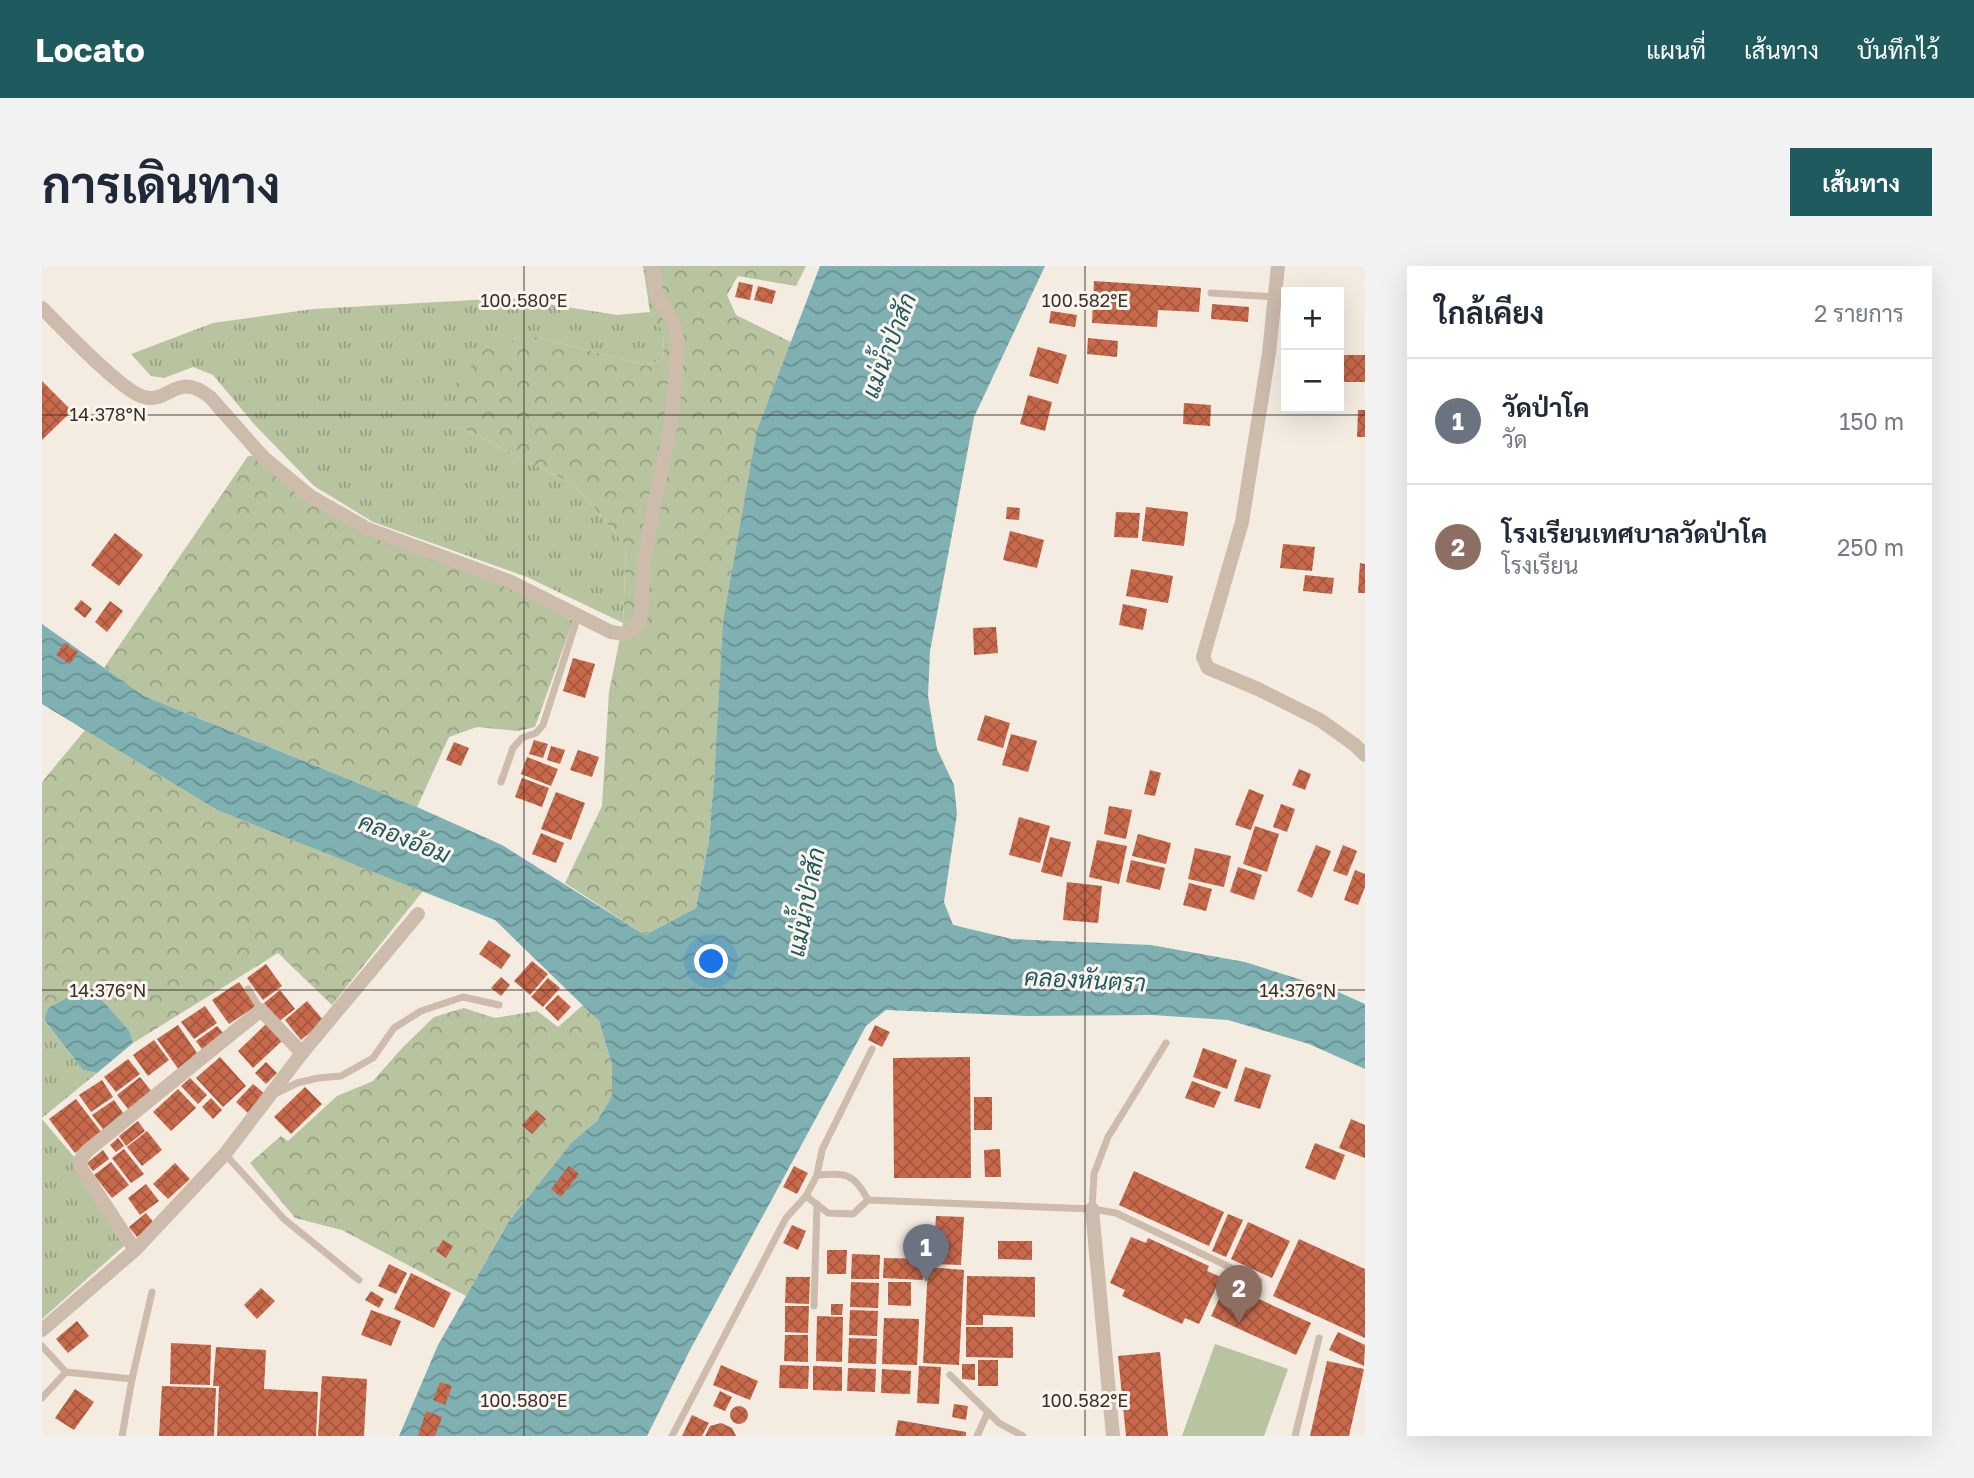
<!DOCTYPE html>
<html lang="th">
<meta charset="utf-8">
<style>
body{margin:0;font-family:"Golos Text",Sarabun,sans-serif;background:#f2f2f3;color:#1f2937}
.controls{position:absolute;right:21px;top:21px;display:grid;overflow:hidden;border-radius:0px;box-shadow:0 7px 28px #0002}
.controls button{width:63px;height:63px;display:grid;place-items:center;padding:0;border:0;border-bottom:2px solid #e0e1e3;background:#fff;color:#1f2937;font:35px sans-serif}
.you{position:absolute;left:670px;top:696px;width:24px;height:24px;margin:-18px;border:5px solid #fff;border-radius:50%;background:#1a73e8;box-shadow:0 0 0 10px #1a73e833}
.badge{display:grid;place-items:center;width:46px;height:46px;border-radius:50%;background:#1f5a5e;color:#fff;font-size:23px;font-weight:700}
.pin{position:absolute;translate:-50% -58px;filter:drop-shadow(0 2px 4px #0008)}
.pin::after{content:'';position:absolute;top:37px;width:24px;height:21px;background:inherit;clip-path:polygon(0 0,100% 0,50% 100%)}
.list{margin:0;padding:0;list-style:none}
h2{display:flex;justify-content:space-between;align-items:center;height:91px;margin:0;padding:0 28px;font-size:30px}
h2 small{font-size:23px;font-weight:400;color:#747a83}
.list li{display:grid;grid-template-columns:46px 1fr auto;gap:21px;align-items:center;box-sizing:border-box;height:126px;padding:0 28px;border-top:2px solid #e0e1e3}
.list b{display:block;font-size:26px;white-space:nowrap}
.list p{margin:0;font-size:23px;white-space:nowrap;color:#747a83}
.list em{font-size:23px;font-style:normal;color:#747a83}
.map{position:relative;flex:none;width:1323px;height:1170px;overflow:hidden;border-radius:0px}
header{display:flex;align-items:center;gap:42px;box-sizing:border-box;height:98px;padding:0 35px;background:#1f5a5e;color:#fff}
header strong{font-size:33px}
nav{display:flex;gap:38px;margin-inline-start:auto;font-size:24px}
.intro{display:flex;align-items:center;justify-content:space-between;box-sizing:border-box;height:168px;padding:0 42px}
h1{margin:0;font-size:49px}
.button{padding:18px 32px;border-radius:0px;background:#1f5a5e;color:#fff;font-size:24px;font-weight:700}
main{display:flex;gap:42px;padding:0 42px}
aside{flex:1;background:#fff;border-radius:0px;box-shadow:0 7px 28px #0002}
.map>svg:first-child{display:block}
.grass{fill:url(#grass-tufts)}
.forest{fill:url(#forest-crowns)}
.pitch{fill:#b8c4a0}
.water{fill:url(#water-waves)}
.building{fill:url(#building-cross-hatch)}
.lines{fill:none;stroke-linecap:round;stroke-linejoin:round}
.lane{stroke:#cdbbac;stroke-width:7}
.street{stroke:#cdbbac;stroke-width:14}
.ticks{fill:none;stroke:#3b302b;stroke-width:2;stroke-opacity:0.45}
.labels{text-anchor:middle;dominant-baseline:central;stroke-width:6;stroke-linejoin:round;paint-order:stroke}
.water-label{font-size:24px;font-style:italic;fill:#1f5a5e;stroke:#fbf5ee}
.ticks-label{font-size:18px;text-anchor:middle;fill:#3b302b;stroke:#fbf5ee;stroke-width:6;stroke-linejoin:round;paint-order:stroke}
</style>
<header>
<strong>Locato</strong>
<nav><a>แผนที่</a><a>เส้นทาง</a><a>บันทึกไว้</a></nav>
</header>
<div class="intro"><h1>การเดินทาง</h1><a class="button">เส้นทาง</a></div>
<main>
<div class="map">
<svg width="1323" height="1170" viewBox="0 0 1323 1170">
<defs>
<pattern id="grass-tufts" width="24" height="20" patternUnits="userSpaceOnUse" patternTransform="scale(1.75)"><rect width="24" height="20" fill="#b8c4a0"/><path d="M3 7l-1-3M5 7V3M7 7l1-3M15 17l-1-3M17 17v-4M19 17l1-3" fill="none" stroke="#97a083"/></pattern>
<pattern id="forest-crowns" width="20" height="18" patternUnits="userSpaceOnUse" patternTransform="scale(1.75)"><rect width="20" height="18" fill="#b8c4a0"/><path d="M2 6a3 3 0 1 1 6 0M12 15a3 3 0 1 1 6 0" fill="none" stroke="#97a083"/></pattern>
<pattern id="water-waves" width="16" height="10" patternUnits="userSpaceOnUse" patternTransform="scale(1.75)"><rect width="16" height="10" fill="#7fb0b2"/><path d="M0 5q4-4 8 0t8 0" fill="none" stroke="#699091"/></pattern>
<pattern id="building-cross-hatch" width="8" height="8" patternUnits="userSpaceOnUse" patternTransform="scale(1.75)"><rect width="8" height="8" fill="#c8694b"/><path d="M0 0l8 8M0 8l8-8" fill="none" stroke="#a4573f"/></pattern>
</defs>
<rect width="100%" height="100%" fill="#f4ebe1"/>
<g class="grass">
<polygon points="468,32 575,49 608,46 622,67 621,92 606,100 494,71 420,162 533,219 584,280 581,357 485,311 331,256 272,220 212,158 171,109 151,101 122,112 109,110 89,88 171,57 271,43"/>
<polygon points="0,752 41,804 55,807 0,852"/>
<polygon points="0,853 33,892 37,910 82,980 0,1053"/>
</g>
<g class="forest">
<polygon points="601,0 764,0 754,20 696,10 685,29 694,49 749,76 715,164 673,501 667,574 654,642 603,669 523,617 560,540 567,426 581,357 584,280 533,219 420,162 413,119 444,82 494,71 606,100 621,92 622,68 608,46"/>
<polygon points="216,189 264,230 474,323 531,355 493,461 475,465 435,461 407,471 375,541 102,430 62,402 206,190"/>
<polygon points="43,464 175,544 381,625 290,739 236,687 91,777 88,766 42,722 6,742 2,754 0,752 0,516"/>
<polygon points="541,739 557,755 570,799 570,830 555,855 530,876 467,955 424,1030 300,964 253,952 208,897 239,870 246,875 295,830 331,815 361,781 392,751 422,742 453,752 495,745 516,761"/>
</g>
<polygon class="pitch" points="1173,1078 1246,1103 1222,1170 1140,1170"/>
<g class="water">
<polygon points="778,0 1003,0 932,151 888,385 886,430 895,483 912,519 915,548 902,636 911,659 970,673 1109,679 1203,696 1294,725 1323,738 1323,803 1267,778 1186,754 1110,749 985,750 844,744 824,760 648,1084 605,1170 357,1170 396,1079 467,955 530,876 555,855 570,830 570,799 557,755 453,654 175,544 0,438 0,358 102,430 375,541 460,579 603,669 654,642 667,574 673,501 681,356 715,164"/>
<polygon points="42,722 50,723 88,766 91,777 55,807 41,804 2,754 6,742"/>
</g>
<g class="building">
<polygon points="1052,15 1159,22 1157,46 1116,44 1115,61 1050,57"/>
<polygon points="697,16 711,19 708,34 693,31"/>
<polygon points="716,20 734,25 730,38 712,34"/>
<polygon points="1170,38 1207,41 1206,56 1169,53"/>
<polygon points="1009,45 1035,49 1033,61 1007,57"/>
<polygon points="1046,72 1076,75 1075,91 1045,88"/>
<polygon points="996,81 1025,89 1016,118 987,110"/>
<polygon points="1302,89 1323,89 1323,116 1301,116"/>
<polygon points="0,115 30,145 0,174"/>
<polygon points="986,129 1010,136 1003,165 978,158"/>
<polygon points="1142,137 1169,139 1168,160 1141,158"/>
<polygon points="1316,144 1323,144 1323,171 1315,171"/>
<polygon points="965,241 978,242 977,254 964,253"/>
<polygon points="1104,241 1146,246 1142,280 1100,275"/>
<polygon points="1074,246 1098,247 1096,272 1072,271"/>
<polygon points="968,265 1002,274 995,302 961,294"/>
<polygon points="73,267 101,289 77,320 49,299"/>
<polygon points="1241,278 1273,281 1270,305 1238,302"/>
<polygon points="1318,297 1323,298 1323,327 1316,327"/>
<polygon points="1089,303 1131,310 1126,337 1084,330"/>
<polygon points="1263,309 1292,312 1290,328 1261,325"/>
<polygon points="39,334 50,343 43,352 32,343"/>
<polygon points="68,335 81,345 65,366 53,356"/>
<polygon points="1081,338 1105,343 1101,364 1077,359"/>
<polygon points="954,361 956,387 932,389 931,362"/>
<polygon points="22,377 36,386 28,398 14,389"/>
<polygon points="531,392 553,398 543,432 521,425"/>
<polygon points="943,449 968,457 961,482 935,474"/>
<polygon points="969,468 995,475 986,506 960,499"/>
<polygon points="492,474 506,478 501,492 487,488"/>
<polygon points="412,476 427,482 419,500 404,494"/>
<polygon points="509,480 523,484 518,498 505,494"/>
<polygon points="536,484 557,491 550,511 528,504"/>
<polygon points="485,491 516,503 509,520 479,508"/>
<polygon points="1257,503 1269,508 1263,524 1250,519"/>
<polygon points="1108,504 1119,507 1113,530 1102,528"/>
<polygon points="480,512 507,522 500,541 473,531"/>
<polygon points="1207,523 1222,529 1209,564 1193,559"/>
<polygon points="514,526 543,537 529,574 499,563"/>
<polygon points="1239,538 1253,543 1245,566 1231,561"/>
<polygon points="1067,540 1090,544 1084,573 1062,568"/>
<polygon points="977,551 1008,560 998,597 967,589"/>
<polygon points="1213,560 1237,568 1225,606 1201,598"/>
<polygon points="499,567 522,577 514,597 490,588"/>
<polygon points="1096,568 1129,577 1124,598 1090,590"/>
<polygon points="1008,571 1029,576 1020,611 999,606"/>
<polygon points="1055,574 1085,580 1077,618 1047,611"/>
<polygon points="1274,579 1289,585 1270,632 1255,625"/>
<polygon points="1301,579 1315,585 1305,610 1291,605"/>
<polygon points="1153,582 1189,590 1182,621 1146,613"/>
<polygon points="1089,594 1123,602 1118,624 1084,616"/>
<polygon points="1196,601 1220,609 1212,634 1188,626"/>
<polygon points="1313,604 1323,608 1323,621 1316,639 1302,634"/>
<polygon points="1025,616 1060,620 1056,657 1021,654"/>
<polygon points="1147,617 1170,623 1164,645 1141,639"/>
<polygon points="447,674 469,689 459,703 437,688"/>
<polygon points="490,695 506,708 488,729 472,715"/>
<polygon points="224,698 240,720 221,734 205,712"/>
<polygon points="459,711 468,719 459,730 449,722"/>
<polygon points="506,712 518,722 501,741 489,731"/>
<polygon points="197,716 214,740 187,758 170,734"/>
<polygon points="238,724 253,743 236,756 222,737"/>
<polygon points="516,729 529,741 516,755 503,742"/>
<polygon points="265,735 282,755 259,774 243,754"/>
<polygon points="163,740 175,757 152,773 139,756"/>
<polygon points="224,758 240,775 211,802 196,785"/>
<polygon points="136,759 157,790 137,804 115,773"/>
<polygon points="833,759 848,766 840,781 826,774"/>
<polygon points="175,760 184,770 162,786 154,775"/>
<polygon points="112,774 127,794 106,810 91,789"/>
<polygon points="1161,782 1195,794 1185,823 1151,811"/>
<polygon points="178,791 204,820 181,841 154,812"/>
<polygon points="928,791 929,912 852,912 851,792"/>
<polygon points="86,793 98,808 74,826 62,811"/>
<polygon points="224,796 235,807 224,818 213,807"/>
<polygon points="1203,801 1229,809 1218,843 1192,835"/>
<polygon points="98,811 110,826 87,844 75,829"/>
<polygon points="148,812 165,829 156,838 139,820"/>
<polygon points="60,814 71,831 49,846 37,829"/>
<polygon points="1150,815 1179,826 1172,842 1143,832"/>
<polygon points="211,818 223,828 206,847 194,836"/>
<polygon points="263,821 280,838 249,868 232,851"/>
<polygon points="136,823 154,842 129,865 111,846"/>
<rect x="932" y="831" width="18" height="33"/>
<polygon points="169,832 180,844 171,853 160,841"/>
<polygon points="34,833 60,867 33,887 7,853"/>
<polygon points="72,834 84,851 63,866 50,849"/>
<polygon points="494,844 504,853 490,868 480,859"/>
<polygon points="1309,853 1323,859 1323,892 1297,882"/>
<polygon points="96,855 103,865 84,880 77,870"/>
<polygon points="105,865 120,884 100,900 85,881"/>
<polygon points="76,872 82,880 74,886 68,879"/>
<polygon points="1273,877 1303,889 1293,914 1263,902"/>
<polygon points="82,883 102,908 89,917 70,892"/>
<polygon points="958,883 959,911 943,911 942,884"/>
<polygon points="61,884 67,893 51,905 45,897"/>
<polygon points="69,896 87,919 70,932 52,909"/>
<polygon points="133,897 148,913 126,933 111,918"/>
<polygon points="527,900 537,908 519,931 509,923"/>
<polygon points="752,900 766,907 755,928 741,921"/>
<polygon points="1092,905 1182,946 1167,980 1077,939"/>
<polygon points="104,918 117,935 98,949 86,932"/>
<polygon points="104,947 112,957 95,971 87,961"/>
<polygon points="1186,948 1201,954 1184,991 1170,985"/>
<polygon points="894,950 922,951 919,999 891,998"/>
<polygon points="1206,956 1248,975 1230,1012 1189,993"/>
<polygon points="750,959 764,965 756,984 741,977"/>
<polygon points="1089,971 1104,977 1106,972 1167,1000 1165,1005 1179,1011 1157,1058 1143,1052 1140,1058 1080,1030 1083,1024 1068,1017"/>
<polygon points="1257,973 1323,1003 1323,1072 1231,1030"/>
<polygon points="401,974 411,980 404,992 394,985"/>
<polygon points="956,975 990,975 990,994 956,993"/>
<polygon points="785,984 805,984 804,1008 785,1008"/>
<polygon points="810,988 838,989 837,1013 809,1013"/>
<polygon points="842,992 882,993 881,1014 841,1012"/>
<polygon points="347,998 365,1007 354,1028 336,1020"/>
<polygon points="886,1001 922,1004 917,1099 881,1097"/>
<polygon points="369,1007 409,1027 392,1062 352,1043"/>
<polygon points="925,1010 993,1011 993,1051 941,1049 941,1059 924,1059"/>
<polygon points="744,1011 768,1011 767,1038 743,1037"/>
<polygon points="809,1016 837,1017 836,1042 808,1041"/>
<polygon points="846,1016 869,1016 869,1040 846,1039"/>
<polygon points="1184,1018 1269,1057 1254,1089 1169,1050"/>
<polygon points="219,1022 233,1035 215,1053 202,1039"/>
<polygon points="329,1025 342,1033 337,1042 323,1034"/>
<polygon points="789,1038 801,1038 800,1049 789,1049"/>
<polygon points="743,1040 767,1040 766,1067 743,1066"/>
<polygon points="329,1044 359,1055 349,1080 319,1069"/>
<polygon points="808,1044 836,1045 835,1070 807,1069"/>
<polygon points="775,1050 801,1051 800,1096 774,1095"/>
<polygon points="842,1052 877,1053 875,1099 840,1098"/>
<polygon points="35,1055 47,1070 26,1087 14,1073"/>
<polygon points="924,1061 971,1061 971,1092 924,1091"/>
<polygon points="1296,1066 1323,1079 1322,1100 1287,1084"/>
<polygon points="743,1069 766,1069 766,1096 742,1095"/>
<polygon points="807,1072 835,1073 834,1098 806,1097"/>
<polygon points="129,1077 169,1079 168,1119 128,1118"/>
<polygon points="174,1081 224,1084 222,1123 276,1126 274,1170 175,1170 177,1120 171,1120"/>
<polygon points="1118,1086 1126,1170 1084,1170 1076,1090"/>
<rect x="936" y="1094" width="20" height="26"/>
<polygon points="1285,1095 1322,1103 1307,1170 1268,1170"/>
<polygon points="920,1098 933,1098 933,1114 920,1113"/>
<polygon points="679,1099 716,1115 708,1134 671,1119"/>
<polygon points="738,1099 767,1100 766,1123 737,1122"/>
<polygon points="771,1100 800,1101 800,1125 771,1124"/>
<polygon points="877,1100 899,1101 897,1138 875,1137"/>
<polygon points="806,1102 834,1103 833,1126 805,1125"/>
<polygon points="840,1103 869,1105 868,1128 839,1127"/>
<polygon points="280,1110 325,1113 322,1170 276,1170"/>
<polygon points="398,1116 410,1120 403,1139 391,1134"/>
<polygon points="120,1120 174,1122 172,1170 117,1170"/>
<polygon points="33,1123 52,1136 32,1164 13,1152"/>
<polygon points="678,1125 690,1131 683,1145 671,1140"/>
<polygon points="912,1138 926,1140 924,1154 910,1151"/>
<circle cx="697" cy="1149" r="9"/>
<polygon points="384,1145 400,1151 393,1170 376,1170"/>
<polygon points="650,1149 667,1157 660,1170 640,1170"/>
<polygon points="856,1154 924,1166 924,1170 853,1170"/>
<polygon points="679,1157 690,1162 694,1170 663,1170 668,1160"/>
</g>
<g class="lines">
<g class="lane">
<polyline points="1169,27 1233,31"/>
<polyline points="459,516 471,482 480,472 494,467 501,459 536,350"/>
<polyline points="206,723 219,744"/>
<polyline points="231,829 255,817 276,812 299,810 331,792 352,762 379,745 421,731 457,739"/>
<polyline points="183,888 242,953 317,1014"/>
<path d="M764 930 786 947 811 948 826 934C812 907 804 907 775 909"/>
<polyline points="826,934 1050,943 1074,947 1217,1015"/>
<polyline points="1050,943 1052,908 1066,871 1124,777"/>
<polyline points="772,1040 775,938"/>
<polyline points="0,1080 24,1106 90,1113"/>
<polyline points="908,1109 957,1157 981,1170"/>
<polyline points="0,1132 24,1106"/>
<polyline points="80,1170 90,1113 110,1026"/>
<polyline points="630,1170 744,952 764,930 775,909 780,884 830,783"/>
<polyline points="935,1170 946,1146"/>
<polyline points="1253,1170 1277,1072"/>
</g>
<g class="street">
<polyline points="1236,0 1227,87 1200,256 1161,391 1166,402 1216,423 1278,454 1313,479 1323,489"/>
<path d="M0 42C19 61 80 126 102 131 128 138 134 104 168 131L222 192 268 230 326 263 467 315 569 366 582 368 591 365 599 350 602 300 607 265 629 158 636 78 633 60 614 27 610 0"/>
<polyline points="1050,943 1071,1170"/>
<polyline points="93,984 39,902 39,893 45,885 219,744 260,787"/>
<polyline points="0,1064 93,984 183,888 260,787 376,648"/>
</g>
</g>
<path class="ticks" d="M482 0V1170M1043 0V1170M0 149H1323M0 724H1323"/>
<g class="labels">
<g class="water-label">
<text transform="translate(846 79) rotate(-69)">แม่น้ำป่าสัก</text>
<text transform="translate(363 571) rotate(22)">คลองอ้อม</text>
<text transform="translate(763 636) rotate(-79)">แม่น้ำป่าสัก</text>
<text transform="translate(1043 713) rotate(3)">คลองหันตรา</text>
</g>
</g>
<g class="ticks-label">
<text x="482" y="41">100.580°E</text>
<text x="1043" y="41">100.582°E</text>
<text x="66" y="155">14.378°N</text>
<text x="66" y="731">14.376°N</text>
<text x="1256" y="731">14.376°N</text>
<text x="482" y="1141">100.580°E</text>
<text x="1043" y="1141">100.582°E</text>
</g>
</svg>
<div class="controls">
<button>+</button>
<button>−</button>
</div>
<div class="you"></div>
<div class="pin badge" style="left:884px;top:1016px;background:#6b7280">1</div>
<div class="pin badge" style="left:1197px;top:1057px;background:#8d6e63">2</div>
</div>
<aside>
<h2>ใกล้เคียง<small>2 รายการ</small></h2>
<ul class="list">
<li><span class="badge" style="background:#6b7280">1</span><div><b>วัดป่าโค</b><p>วัด</p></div><em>150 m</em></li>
<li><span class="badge" style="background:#8d6e63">2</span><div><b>โรงเรียนเทศบาลวัดป่าโค</b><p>โรงเรียน</p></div><em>250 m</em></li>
</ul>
</aside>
</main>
